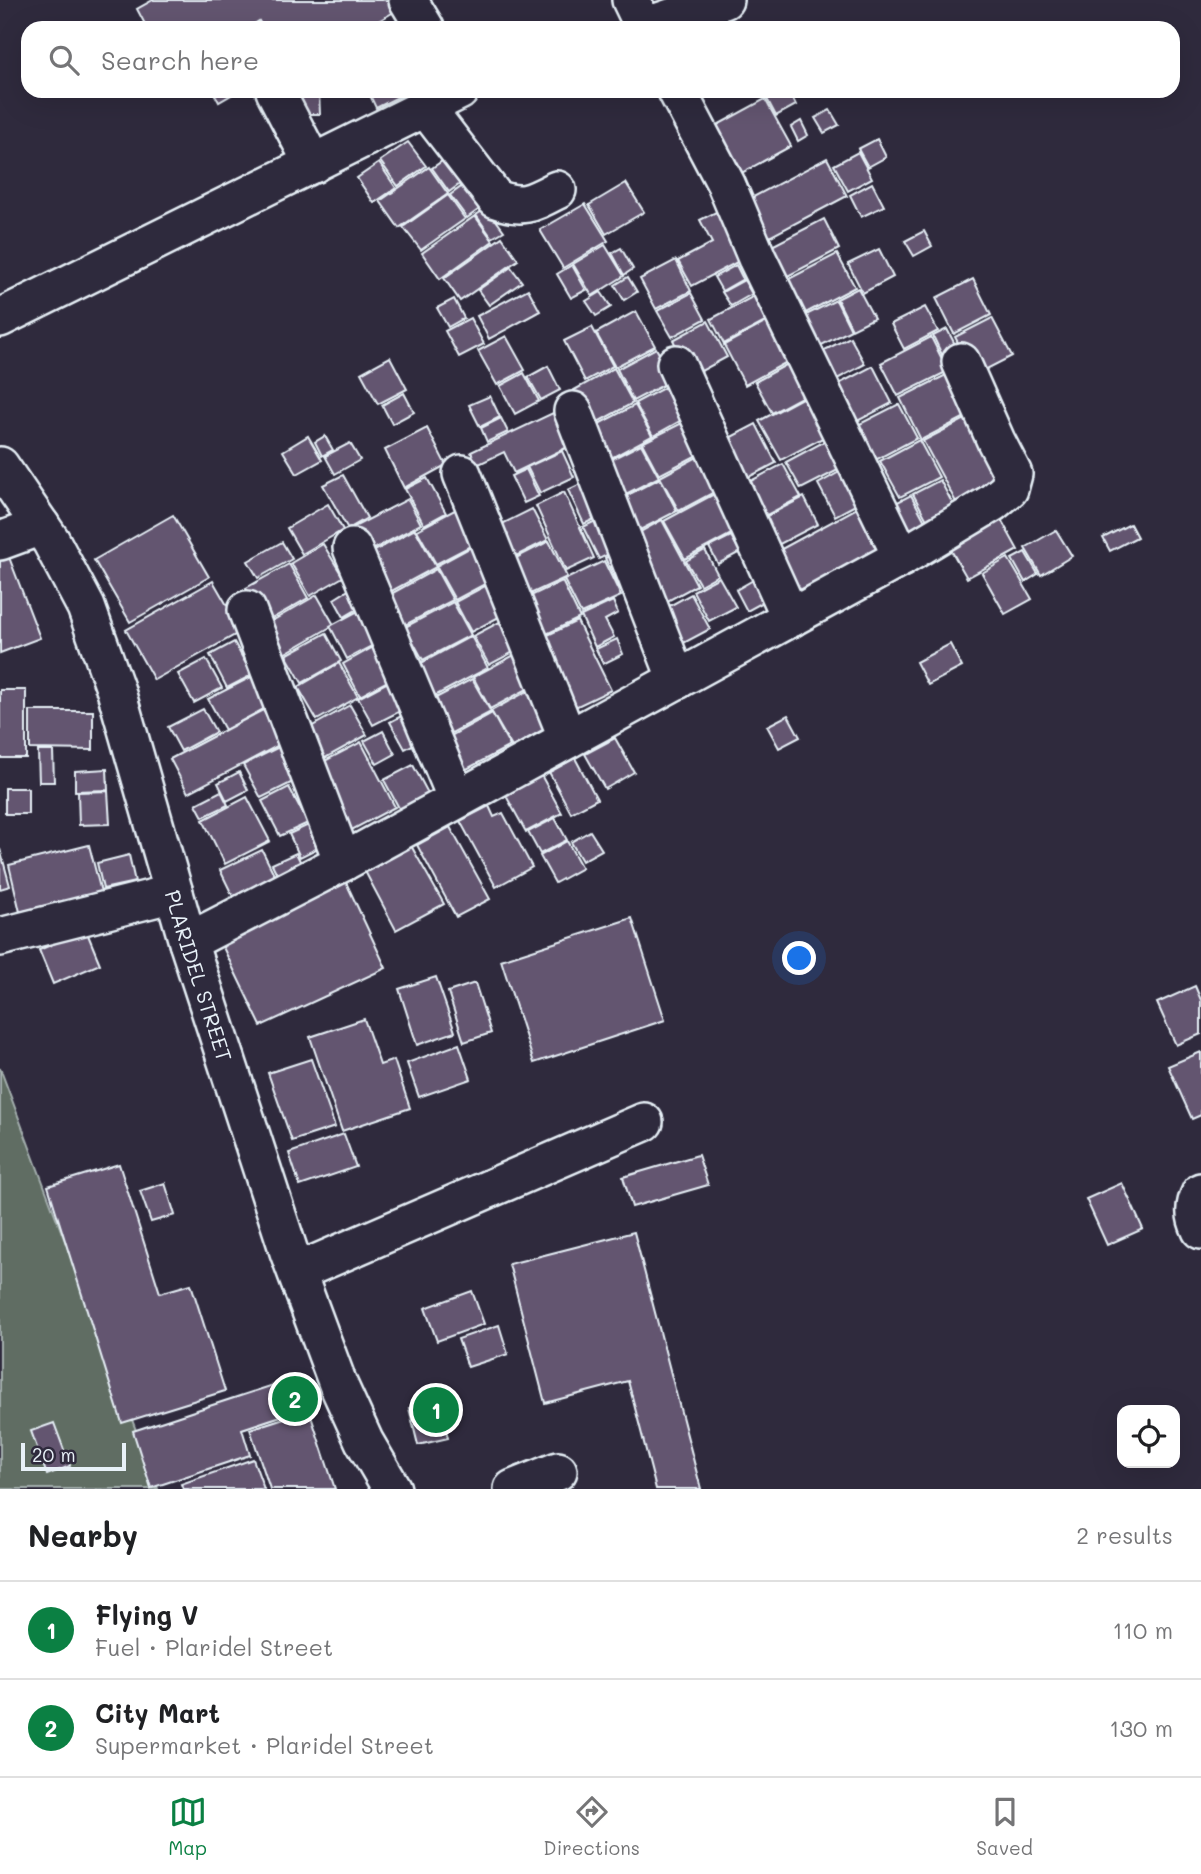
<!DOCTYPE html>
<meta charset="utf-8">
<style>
body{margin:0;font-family:Mali,sans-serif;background:#f2f2f2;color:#202124}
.controls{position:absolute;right:21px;bottom:21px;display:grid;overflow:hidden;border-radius:14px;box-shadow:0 7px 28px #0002}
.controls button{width:63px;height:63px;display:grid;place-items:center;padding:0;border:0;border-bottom:2px solid #e0e0e0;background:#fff;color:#202124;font:35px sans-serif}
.scale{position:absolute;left:21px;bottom:18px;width:105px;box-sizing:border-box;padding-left:7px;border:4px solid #e8f1f8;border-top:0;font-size:19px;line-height:24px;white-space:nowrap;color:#e8f1f8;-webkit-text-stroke:5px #2f2a3d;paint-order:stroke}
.you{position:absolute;left:800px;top:959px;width:24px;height:24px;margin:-18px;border:5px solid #fff;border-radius:50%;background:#1a73e8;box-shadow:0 0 0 10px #1a73e833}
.badge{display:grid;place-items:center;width:46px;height:46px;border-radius:50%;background:#0b8043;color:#fff;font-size:23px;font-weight:700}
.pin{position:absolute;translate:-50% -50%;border:4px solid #fff;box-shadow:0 2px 7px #0006}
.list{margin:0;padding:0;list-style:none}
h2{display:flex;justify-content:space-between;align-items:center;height:91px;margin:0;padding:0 28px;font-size:30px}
h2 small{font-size:23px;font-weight:400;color:#757577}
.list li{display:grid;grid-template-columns:46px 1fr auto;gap:21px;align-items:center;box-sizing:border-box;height:98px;padding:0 28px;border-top:2px solid #e0e0e0}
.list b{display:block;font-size:26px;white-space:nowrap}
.list p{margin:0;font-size:23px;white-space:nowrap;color:#757577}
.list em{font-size:23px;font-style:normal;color:#757577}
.icon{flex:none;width:38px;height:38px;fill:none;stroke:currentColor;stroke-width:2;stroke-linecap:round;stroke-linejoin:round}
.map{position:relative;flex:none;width:1201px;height:1489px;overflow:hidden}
.search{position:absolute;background:#fff;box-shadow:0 7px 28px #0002;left:21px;right:21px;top:21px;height:77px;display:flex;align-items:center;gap:18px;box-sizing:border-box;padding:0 24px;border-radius:21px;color:#757577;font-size:26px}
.sheet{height:287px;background:#fff}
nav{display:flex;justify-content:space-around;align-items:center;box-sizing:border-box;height:98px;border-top:2px solid #e0e0e0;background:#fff;font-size:19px;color:#757577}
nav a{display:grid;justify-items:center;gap:4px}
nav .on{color:#0b8043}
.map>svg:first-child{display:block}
.green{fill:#606d63;stroke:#a4afae;stroke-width:2}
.building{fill:#645570;stroke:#e8f1f8;stroke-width:2}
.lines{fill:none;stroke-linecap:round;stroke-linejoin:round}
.minor-casing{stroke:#e8f1f8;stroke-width:42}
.minor{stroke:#2f2a3d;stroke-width:37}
.labels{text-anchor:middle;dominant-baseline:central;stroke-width:7;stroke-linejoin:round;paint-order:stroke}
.street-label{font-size:21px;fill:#e8f1f8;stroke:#2f2a3d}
</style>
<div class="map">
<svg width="1201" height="1489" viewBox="0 0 1201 1489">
<rect width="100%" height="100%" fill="#2f2a3d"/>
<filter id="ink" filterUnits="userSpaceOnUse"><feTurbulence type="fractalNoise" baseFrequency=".0143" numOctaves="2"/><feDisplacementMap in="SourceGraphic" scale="14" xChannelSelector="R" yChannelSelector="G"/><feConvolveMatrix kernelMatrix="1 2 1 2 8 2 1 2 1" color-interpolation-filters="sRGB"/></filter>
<g filter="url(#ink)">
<polygon class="green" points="0,1068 158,1489 0,1489"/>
<g class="building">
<polygon points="153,0 387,0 394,12 366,28 340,28 336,21 324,28 263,28 259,21 248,28 147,28 137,9"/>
<polygon points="213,91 238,91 219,102"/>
<polygon points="291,91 319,91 320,114 291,114"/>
<polygon points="368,91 410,91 376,108"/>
<polygon points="773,91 789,91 796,105 776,116 765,95"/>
<polygon points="765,99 791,146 738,175 712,128"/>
<polygon points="830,110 839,125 824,133 815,118"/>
<polygon points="801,121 808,135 798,141 791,127"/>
<polygon points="877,139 886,157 868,167 858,149"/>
<polygon points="408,142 426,166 398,186 380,161"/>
<polygon points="858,152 872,178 848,191 834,165"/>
<polygon points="448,157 464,181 449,192 432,168"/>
<polygon points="827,158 847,196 760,242 740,204"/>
<polygon points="379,163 396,188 374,203 357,178"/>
<polygon points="429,167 448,194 399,228 380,201"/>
<polygon points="468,182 485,205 467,218 450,195"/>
<polygon points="626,183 644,212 606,234 589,205"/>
<polygon points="872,183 884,206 861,217 850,195"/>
<polygon points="448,195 465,219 421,250 403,227"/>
<polygon points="585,204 608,241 563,268 540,230"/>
<polygon points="487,208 504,231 492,238 476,215"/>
<polygon points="718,211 743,259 692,286 678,261 712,243 700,220"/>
<polygon points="475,216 493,241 440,279 422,253"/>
<polygon points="824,219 839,249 782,279 766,249"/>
<polygon points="924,231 932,246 914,256 905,241"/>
<polygon points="502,237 518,260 460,301 444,278"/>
<polygon points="605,245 624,276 592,296 573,264"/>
<polygon points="621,248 633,269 624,275 612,253"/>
<polygon points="879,249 893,277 863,293 848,264"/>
<polygon points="837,254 855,287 800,316 783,282"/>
<polygon points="676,260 691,291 656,309 640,279"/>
<polygon points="572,265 586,290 571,298 557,274"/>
<polygon points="736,265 743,279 722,291 714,277"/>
<polygon points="511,267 522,282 489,305 478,290"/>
<polygon points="628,277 637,292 624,300 615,285"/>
<polygon points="973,279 991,315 954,334 936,298"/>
<polygon points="744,280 752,294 731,306 722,292"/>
<polygon points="858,288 874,318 852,329 837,299"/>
<polygon points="528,289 540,311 489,339 477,316"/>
<polygon points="601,292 611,307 596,316 586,301"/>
<polygon points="691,293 705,319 672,337 657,311"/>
<polygon points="754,296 767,321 724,344 711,319"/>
<polygon points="454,299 464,318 448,327 437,308"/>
<polygon points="836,300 851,330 814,349 798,319"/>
<polygon points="925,307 938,331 904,349 891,324"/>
<polygon points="636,311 655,346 615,367 596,333"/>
<polygon points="470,318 484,344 459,357 445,331"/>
<polygon points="774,318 796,357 745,385 724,345"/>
<polygon points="992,318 1012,356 975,375 955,337"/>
<polygon points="708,321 727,357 692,376 673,340"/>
<polygon points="592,327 613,366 585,381 564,341"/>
<polygon points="947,329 959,352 944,359 933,336"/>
<polygon points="506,336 525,370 497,385 478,351"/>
<polygon points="850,337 865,364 828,384 813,356"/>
<polygon points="931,337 948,371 898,396 881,363"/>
<polygon points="656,348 673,380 633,401 617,369"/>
<polygon points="390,357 407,389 378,404 361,373"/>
<polygon points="795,360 811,392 772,413 755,382"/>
<polygon points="548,366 560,390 541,400 528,377"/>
<polygon points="873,366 892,403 846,427 827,390"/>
<polygon points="614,368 633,403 585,429 567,394"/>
<polygon points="956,370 977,411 921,440 900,398"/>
<polygon points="524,373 539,401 515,414 500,386"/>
<polygon points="669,385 687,417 653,436 635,403"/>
<polygon points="813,392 834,432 781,460 759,421"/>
<polygon points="404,393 414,412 392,424 382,405"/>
<polygon points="490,396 500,417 480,427 469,405"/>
<polygon points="899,404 917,438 868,464 850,429"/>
<polygon points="635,405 652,436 604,462 587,430"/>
<polygon points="555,412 572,445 514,473 504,452 477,465 471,452"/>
<polygon points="971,416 1005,482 958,506 923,441"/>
<polygon points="501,418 508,432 487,442 481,428"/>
<polygon points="686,421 703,452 659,475 642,443"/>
<polygon points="756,424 776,463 739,482 718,444"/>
<polygon points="427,428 446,465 404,488 385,450"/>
<polygon points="308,436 322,460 297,474 283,451"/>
<polygon points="325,436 333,450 322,456 315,442"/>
<polygon points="827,440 842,468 801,489 786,462"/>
<polygon points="919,440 939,477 900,497 880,461"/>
<polygon points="350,443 360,460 335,474 325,456"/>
<polygon points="641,444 659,477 622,496 604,463"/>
<polygon points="562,451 574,477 540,493 527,467"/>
<polygon points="701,455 720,489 679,511 660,477"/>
<polygon points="783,464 801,497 759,519 741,486"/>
<polygon points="526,469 539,496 524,503 511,476"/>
<polygon points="843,470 861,502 835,516 818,484"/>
<polygon points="343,475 367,518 348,529 323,485"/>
<polygon points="427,478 446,513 424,525 405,489"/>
<polygon points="660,478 677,511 640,530 622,498"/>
<polygon points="591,479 607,513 584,524 568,490"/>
<polygon points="940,480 956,510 929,524 913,494"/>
<polygon points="564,492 594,558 566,571 536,506"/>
<polygon points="716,493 737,531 685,559 664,521"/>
<polygon points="911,495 927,525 901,538 886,508"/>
<polygon points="804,497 818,524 774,547 759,520"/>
<polygon points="408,499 421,524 363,555 350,529"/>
<polygon points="328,504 343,530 302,554 287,528"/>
<polygon points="464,505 482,540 436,564 417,530"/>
<polygon points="857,508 880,551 800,595 776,552"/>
<polygon points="532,509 548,540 512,558 496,527"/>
<polygon points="998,514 1018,550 967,578 947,543"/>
<polygon points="173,515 209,577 130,622 94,560"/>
<polygon points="608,515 623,547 599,559 583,527"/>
<polygon points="662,520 697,585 662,604 626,540"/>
<polygon points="1130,524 1137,537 1110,551 1103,538"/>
<polygon points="415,529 436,567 388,593 367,555"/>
<polygon points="1056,530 1072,556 1041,575 1025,548"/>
<polygon points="731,536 740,552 718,564 709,547"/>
<polygon points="482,541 500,576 455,600 436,566"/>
<polygon points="549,541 567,577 528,595 510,561"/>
<polygon points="282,542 292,559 258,578 248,561"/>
<polygon points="323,544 343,577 310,596 291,563"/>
<polygon points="623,550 637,581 619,589 605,558"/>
<polygon points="705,550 718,575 700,585 686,561"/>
<polygon points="7,552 40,638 0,653 0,555"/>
<polygon points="1025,552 1038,574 1025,582 1012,559"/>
<polygon points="1008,558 1032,599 1005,614 982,573"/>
<polygon points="604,561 621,596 581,614 564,580"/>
<polygon points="289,564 308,598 266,622 246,588"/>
<polygon points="436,569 453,600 405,625 389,595"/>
<polygon points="719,577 736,607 709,621 693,591"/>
<polygon points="498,579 514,609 471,632 455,602"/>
<polygon points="755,579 767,600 747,611 736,590"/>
<polygon points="213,581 242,631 154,680 126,630"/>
<polygon points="562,581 580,618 536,639 518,602"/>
<polygon points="355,586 366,604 344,617 334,599"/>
<polygon points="691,594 710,629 680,645 662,610"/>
<polygon points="317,595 334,625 282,655 265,625"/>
<polygon points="613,601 618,613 605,620 614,637 595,647 581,616"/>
<polygon points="453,602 471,635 423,660 405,627"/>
<polygon points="371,604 389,637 347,659 330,626"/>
<polygon points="509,617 525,646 489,665 473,636"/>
<polygon points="577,621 611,690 567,711 533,642"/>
<polygon points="326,633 341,661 302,683 286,655"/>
<polygon points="471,636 488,668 429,699 412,668"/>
<polygon points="617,639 623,654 603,664 596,649"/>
<polygon points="386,640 403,673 360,696 343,664"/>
<polygon points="234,642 252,675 227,688 210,655"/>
<polygon points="950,644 962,667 928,685 916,662"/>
<polygon points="516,654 533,686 490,709 473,677"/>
<polygon points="206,659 222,688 194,703 178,674"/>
<polygon points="339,663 358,697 317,720 298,687"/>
<polygon points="257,674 273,704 225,730 208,699"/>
<polygon points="401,675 416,703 373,725 358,698"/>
<polygon points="472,679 491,712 446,736 428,702"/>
<polygon points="533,688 553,724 512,747 491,711"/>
<rect x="0" y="690" width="26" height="68"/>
<polygon points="350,705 367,735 318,762 302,732"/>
<polygon points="203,709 216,732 181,751 168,727"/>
<polygon points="263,710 281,744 188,793 170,759"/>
<polygon points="30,711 93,711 93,750 30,749"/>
<polygon points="407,713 422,740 405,749 390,722"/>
<polygon points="492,713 510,746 463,771 445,739"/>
<polygon points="788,715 800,737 779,748 767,726"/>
<polygon points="383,731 395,754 377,764 364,741"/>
<polygon points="615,738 634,772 605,789 585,754"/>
<polygon points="289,742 307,775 261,798 243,765"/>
<polygon points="361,742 395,807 348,832 313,767"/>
<polygon points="38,751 53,751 54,782 39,782"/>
<polygon points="575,758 597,799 571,813 549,772"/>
<polygon points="413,765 429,795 400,810 384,780"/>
<polygon points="536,766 562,813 526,832 500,785"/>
<polygon points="107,769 108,790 75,791 75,771"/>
<polygon points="239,772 248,790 227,801 218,783"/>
<polygon points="289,787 308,823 280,836 262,801"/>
<rect x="5" y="788" width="23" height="26"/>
<polygon points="108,791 110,824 79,825 78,792"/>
<polygon points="221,791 228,805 203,817 196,804"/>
<polygon points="247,797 270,841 225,864 203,820"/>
<polygon points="489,806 494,817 503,813 532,867 496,887 460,821"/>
<polygon points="555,818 567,840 540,854 528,832"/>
<polygon points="315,822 326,844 300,857 289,834"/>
<polygon points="450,827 490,899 456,917 417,845"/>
<polygon points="590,831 602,850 582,861 571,842"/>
<polygon points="405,835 444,904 396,930 359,860"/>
<polygon points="567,841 582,868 555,883 540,856"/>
<polygon points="89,845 101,892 20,912 9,865"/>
<polygon points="0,849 10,886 0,889"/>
<polygon points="262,850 280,886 238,907 220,870"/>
<polygon points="296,853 306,873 282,884 272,864"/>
<polygon points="129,855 135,882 103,889 97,863"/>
<polygon points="344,878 386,968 261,1026 218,937"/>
<polygon points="632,918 665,1020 534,1063 501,960"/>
<polygon points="86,930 100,964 53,984 39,950"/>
<polygon points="436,977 455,1032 417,1045 399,989"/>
<polygon points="475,983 491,1033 464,1042 448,992"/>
<polygon points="1195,986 1201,1000 1201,1034 1176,1045 1157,1003"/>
<polygon points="364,1019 380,1065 394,1060 410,1108 342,1131 310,1037"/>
<polygon points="459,1044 471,1079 419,1097 407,1063"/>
<polygon points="1201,1052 1201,1115 1192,1119 1168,1066"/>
<polygon points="311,1059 335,1127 292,1141 268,1073"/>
<polygon points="344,1134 356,1167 300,1186 289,1153"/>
<polygon points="698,1155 708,1185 632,1207 623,1177"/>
<polygon points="119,1164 160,1293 191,1284 225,1391 122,1423 48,1186"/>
<polygon points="165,1183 175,1215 151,1222 140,1191"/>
<polygon points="1122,1183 1143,1229 1107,1245 1086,1199"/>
<polygon points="634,1232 701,1489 656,1489 628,1381 545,1403 509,1264"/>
<polygon points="472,1291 484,1324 437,1341 425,1308"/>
<polygon points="499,1325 508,1354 468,1367 458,1339"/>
<polygon points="298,1377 308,1407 242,1429 250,1455 151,1488 133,1431"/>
<polygon points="439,1401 448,1438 418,1445 409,1408"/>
<polygon points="309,1410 335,1489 270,1489 250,1429"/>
<polygon points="54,1423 70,1466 47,1475 31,1431"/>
<polygon points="253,1459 264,1489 183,1489 181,1484"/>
</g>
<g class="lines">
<defs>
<g id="minor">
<polyline points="408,0 425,28"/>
<polyline points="631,0 644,27 724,0"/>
<polyline points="275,91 313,164"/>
<polyline points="677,91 726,184 757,258 902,557"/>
<path d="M426 108 496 199C523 209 532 203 557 190"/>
<polyline points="0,318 459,91"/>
<polyline points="676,364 791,618"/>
<polyline points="573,411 677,680"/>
<path id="s1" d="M0 466 51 541 86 607 116 691 188 942 289 1252 338 1384 364 1441 392 1489"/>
<polyline points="462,474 568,739"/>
<polyline points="0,541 41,526"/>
<polyline points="352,548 457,799"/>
<polyline points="247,610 343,862"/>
<polyline points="0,937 174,893"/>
<polyline points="188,942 343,862 902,557 992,503 1009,489 1013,474 996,441 961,362"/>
<path d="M1201 1192C1194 1206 1194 1216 1201 1230"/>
<polyline points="297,1272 644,1122"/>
<polyline points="513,1489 558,1471"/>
</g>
</defs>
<use href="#minor" class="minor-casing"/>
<use href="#minor" class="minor"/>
</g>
</g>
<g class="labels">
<g class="street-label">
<text stroke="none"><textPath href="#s1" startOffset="551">PLARIDEL STREET</textPath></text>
</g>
</g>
</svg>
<div class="controls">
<button><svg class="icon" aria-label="locate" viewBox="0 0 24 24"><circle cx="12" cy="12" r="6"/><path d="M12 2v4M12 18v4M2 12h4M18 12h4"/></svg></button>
</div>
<div class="scale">20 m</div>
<div class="you"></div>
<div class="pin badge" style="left:436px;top:1410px">1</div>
<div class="pin badge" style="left:295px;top:1399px">2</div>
<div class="search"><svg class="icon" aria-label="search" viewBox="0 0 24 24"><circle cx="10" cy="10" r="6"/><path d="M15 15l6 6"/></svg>Search here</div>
</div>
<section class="sheet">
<h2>Nearby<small>2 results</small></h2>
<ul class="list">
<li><span class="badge">1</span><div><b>Flying V</b><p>Fuel · Plaridel Street</p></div><em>110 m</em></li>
<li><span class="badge">2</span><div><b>City Mart</b><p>Supermarket · Plaridel Street</p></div><em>130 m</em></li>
</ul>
</section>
<nav>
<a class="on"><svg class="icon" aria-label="map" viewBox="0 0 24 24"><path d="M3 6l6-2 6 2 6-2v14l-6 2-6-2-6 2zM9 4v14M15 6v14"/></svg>Map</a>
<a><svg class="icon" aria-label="directions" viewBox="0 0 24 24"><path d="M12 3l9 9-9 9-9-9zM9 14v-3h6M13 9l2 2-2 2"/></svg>Directions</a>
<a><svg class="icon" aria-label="saved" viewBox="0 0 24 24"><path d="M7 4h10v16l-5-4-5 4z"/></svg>Saved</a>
</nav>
